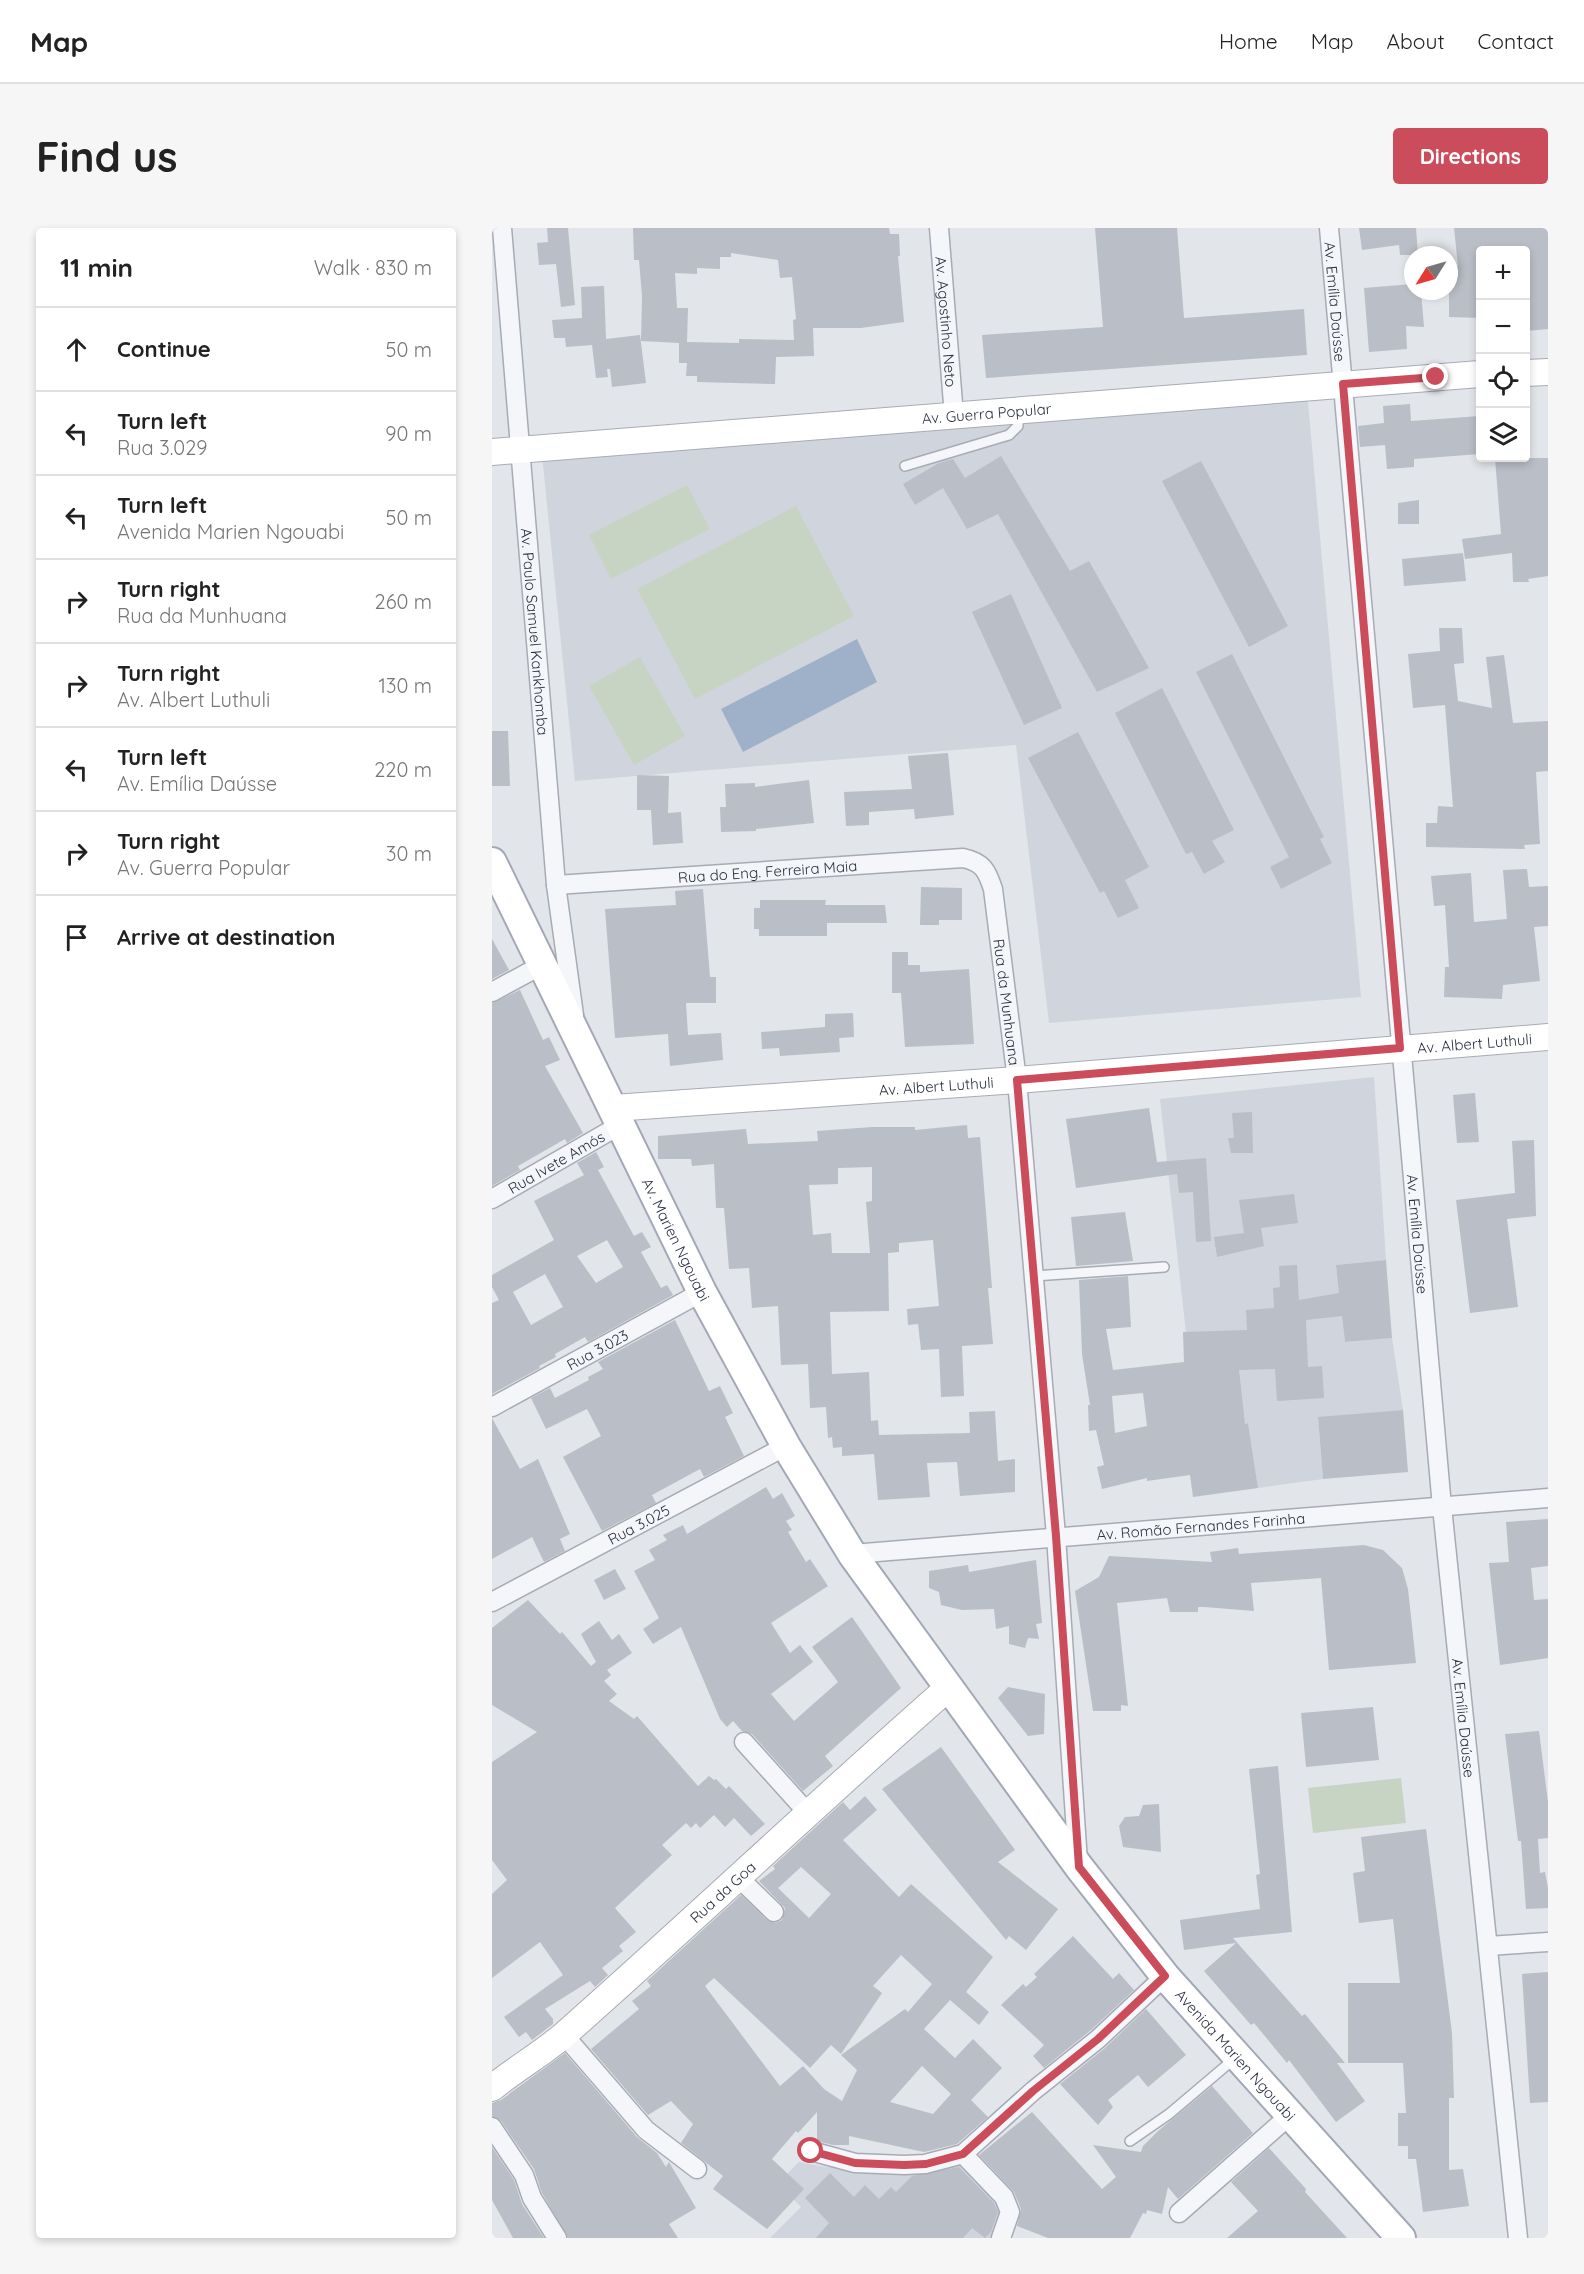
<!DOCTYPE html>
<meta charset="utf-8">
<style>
body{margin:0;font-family:Quicksand,sans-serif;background:#f6f6f6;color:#222}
.controls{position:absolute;right:18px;top:18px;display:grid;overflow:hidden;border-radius:6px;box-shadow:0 3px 9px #0003}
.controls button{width:54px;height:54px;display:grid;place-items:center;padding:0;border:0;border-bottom:2px solid #e0e0e0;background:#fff;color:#222;font:30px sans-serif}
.compass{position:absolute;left:912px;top:18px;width:54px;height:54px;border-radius:50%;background:#fff;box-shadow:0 3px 9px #0003;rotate:233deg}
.stop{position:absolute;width:18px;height:18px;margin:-14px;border:4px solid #cb4c5a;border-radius:50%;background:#fff}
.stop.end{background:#cb4c5a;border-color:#fff;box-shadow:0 2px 6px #0008}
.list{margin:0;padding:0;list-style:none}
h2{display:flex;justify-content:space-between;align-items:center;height:78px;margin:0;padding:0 24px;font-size:26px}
h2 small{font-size:20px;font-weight:400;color:#767676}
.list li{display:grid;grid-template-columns:39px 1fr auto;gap:18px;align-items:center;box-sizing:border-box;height:84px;padding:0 24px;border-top:2px solid #e0e0e0}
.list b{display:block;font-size:22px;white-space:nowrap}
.list p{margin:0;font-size:20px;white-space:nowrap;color:#767676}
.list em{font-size:20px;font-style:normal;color:#767676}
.icon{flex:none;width:33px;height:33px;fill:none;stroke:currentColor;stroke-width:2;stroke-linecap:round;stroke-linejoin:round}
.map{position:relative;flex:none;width:1056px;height:2010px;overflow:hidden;border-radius:6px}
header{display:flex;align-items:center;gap:36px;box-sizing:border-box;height:84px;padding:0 30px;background:#fff;border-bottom:2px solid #e0e0e0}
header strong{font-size:28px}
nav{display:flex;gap:33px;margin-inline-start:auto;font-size:21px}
.intro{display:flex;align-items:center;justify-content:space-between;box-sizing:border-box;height:144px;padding:0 36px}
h1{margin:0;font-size:42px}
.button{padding:15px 27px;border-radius:6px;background:#cb4c5a;color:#fff;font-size:21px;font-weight:700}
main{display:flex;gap:36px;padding:0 36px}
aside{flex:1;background:#fff;border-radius:6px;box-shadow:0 3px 9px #0003}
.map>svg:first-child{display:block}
.built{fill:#d0d4dc}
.green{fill:#c7d4c4}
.water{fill:#9fb1c9}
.building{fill:#babec7;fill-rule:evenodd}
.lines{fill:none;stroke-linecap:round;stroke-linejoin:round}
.lane-casing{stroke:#a7acb4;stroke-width:12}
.street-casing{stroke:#a7acb4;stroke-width:21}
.secondary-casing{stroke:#a7acb4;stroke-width:28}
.primary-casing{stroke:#a2a9b6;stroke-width:32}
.lane{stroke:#f5f6f9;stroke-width:9}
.street{stroke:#f5f6f9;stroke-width:18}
.secondary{stroke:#fff;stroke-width:26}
.primary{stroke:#fff;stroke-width:28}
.route{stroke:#cb4c5a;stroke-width:8}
.labels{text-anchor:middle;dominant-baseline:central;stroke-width:4.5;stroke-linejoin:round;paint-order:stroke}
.street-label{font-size:15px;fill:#2b3242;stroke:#f2f4f8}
</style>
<header>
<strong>Map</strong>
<nav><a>Home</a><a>Map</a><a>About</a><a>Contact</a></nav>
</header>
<div class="intro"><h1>Find us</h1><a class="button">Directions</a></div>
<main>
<aside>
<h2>11 min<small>Walk · 830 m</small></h2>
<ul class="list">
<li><svg class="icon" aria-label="ahead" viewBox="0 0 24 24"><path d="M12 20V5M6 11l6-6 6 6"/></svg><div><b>Continue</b></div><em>50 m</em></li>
<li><svg class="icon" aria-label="left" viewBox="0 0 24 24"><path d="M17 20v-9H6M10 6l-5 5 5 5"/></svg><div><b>Turn left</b><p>Rua 3.029</p></div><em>90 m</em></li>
<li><svg class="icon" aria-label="left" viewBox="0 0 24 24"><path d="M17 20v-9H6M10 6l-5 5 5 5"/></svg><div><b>Turn left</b><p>Avenida Marien Ngouabi</p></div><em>50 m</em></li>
<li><svg class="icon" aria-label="right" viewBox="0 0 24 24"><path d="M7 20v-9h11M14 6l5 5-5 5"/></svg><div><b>Turn right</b><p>Rua da Munhuana</p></div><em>260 m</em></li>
<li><svg class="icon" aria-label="right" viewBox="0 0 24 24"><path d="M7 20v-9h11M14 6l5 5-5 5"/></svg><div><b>Turn right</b><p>Av. Albert Luthuli</p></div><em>130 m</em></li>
<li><svg class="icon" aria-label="left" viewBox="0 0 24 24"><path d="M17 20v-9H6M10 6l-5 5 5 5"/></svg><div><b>Turn left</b><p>Av. Emília Daússe</p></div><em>220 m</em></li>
<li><svg class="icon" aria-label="right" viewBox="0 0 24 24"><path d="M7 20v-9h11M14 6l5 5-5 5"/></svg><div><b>Turn right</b><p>Av. Guerra Popular</p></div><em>30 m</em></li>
<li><svg class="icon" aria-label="arrive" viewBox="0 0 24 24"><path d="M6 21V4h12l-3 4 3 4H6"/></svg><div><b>Arrive at destination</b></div></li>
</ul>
</aside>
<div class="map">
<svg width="1056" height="2010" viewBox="0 0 1056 2010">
<rect width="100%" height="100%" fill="#e2e5ea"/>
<g class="built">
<polygon points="815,163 869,769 557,795 524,517 83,553 50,227"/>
<polygon points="882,849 894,1032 844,1037 853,1114 900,1110 911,1182 826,1190 831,1251 766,1260 756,1195 705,1204 668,871"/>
<polygon points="307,1934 334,1939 471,1934 518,1989 512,2010 278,2010 309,1979 286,1955"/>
</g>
<g class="green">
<polygon points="195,257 218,301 119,351 97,307"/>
<polygon points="304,278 362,388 203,471 145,361"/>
<polygon points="148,429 193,508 142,537 97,458"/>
<polygon points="909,1550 914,1595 821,1605 816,1560"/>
</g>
<polygon class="water" points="365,411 385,454 251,524 229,481"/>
<g class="building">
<polygon points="55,0 76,0 83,77 69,79 64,36 47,37 45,15 56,14"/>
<path d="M141 0H397L398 6H407L408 28H406L412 94 369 100H321L322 128 284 129 283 156 205 154V148H194L195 135H187V115L149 113 150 68 147 32H142ZM239 25 286 32 288 50 300 49 304 91 301 92 302 112 247 111V115L195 114 196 80H185L183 45 205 46V40L228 41V29H239Z"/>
<polygon points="603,0 685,0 692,90 812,81 815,127 494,150 490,107 611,99"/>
<polygon points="867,0 924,0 926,27 908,27 907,17 870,22"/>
<polygon points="962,0 1056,0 1056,101 1034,103 1034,22 988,22 988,90 957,89 957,38 966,38"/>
<polygon points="921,56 921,63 929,63 932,99 914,98 915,121 877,124 872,60"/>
<polygon points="112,58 114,111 148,107 154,155 120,159 118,141 115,141 116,149 104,150 100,117 74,119 73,110 62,110 60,92 90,90 89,59"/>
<polygon points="918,176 919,193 988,188 988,226 922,231 922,239 895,241 893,217 868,219 866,198 892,195 891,178"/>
<polygon points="509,228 578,343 597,333 657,440 605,464 506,286 475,301 451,260 423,277 411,256 447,235 461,231 473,250"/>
<polygon points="1003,230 1056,230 1056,348 1036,351 1037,354 1021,354 1020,325 973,331 970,311 1009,306"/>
<polygon points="709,233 796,398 757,419 670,253"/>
<polygon points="927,272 927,296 906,296 906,275"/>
<polygon points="971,325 974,353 912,358 910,331"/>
<polygon points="519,366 570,480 532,497 480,384"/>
<polygon points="947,400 970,400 972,435 962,436 966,473 1000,480 994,429 1012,427 1021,495 1056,493 1056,543 1044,544 1048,616 1032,617 1033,621 934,619 934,595 945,595 946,578 961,579 953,477 921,480 916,426 948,423"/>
<polygon points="740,426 832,609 828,611 840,635 789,661 778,639 797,629 704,444"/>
<polygon points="670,460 742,602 720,613 733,634 712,646 700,624 694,626 623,485"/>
<polygon points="0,503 16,503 18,558 0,558"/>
<polygon points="586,504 657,639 633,652 647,680 626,690 612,663 608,665 536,530"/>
<polygon points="456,525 462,587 423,591 422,581 377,584 377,597 354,598 352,564 420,561 416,528"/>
<polygon points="145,547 177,548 176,585 189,584 191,615 161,617 159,582 145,582"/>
<polygon points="317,552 322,595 264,601 264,603 229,604 228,579 234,579 233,556 263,555 263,559"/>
<polygon points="1035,641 1037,659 1056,658 1056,698 1042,699 1048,753 1011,757 1010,771 952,769 953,739 957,739 953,677 942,678 939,648 979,645 982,694 1015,691 1011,642"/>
<polygon points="429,659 470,660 470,692 447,692 447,697 428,697"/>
<polygon points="211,661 218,749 224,749 224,775 194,775 196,807 229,805 231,832 178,838 176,806 123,810 113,681 184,677 183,663"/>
<polygon points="268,672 334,672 333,677 393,677 395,695 335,695 335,708 267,708 267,701 262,701 262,680 268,680"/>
<polygon points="0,711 17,742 0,751"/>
<polygon points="400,724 416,724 416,737 428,737 428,744 477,741 482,816 413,819 409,765 400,765"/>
<polygon points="28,762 51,812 57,809 68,832 53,838 91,905 75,915 73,911 26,938 28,942 0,958 0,775"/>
<polygon points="361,785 362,809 347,810 348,824 288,828 287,820 270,821 269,804 333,799 333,786"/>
<polygon points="983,865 987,914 965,915 961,867"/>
<polygon points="657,880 665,934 714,930 719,1013 704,1014 701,964 687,965 685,946 584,960 574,891"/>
<polygon points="760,884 761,925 739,925 736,910 742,910 740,885"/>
<path d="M475 897 476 910 488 909 500 1060H496L501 1116 470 1118 472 1168 449 1169 447 1121 429 1122 426 1096 416 1097 415 1081 447 1078 441 1012 407 1015V1024L396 1025 397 1083 338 1084 340 1146 377 1144 379 1193 386 1192 387 1207 478 1205 477 1184 503 1183 506 1233 523 1231V1264L468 1268 465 1234 435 1235 438 1269 386 1272 382 1226 350 1228V1219L341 1220 340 1209 336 1210 334 1179 318 1180 316 1136 289 1137 286 1078 260 1080 257 1040 237 1041 232 980H224L222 936 200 938 199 931H166V908L254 901 256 916 326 913 325 903 380 899H423V902ZM380 939V973L374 974 378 1025H340L339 1005 321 1007 317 957 346 956V940Z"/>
<polygon points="1042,912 1044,988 1015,991 1026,1079 978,1085 964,972 1023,965 1020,913"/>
<path d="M104 924 112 939 106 942 142 1008 150 1004 159 1019 149 1024 169 1060 175 1057 181 1067 96 1114 93 1109 63 1126 64 1129 47 1138 48 1140 0 1166V1075L7 1072 0 1059V1047L62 1012 42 973 92 947 85 935ZM115 1012 131 1039 104 1055 85 1028ZM53 1046 71 1079 39 1097 21 1064Z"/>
<polygon points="802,966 806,995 769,1000 772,1018 725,1029 722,1009 752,1005 747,972"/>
<polygon points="633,984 641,1033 584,1038 579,989"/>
<path d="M894 1032 900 1110 853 1114 850 1088 814 1092 816 1139 830 1138 832 1170 785 1173 783 1141 747 1142 753 1196 756 1195 766 1260 701 1269 698 1247 655 1253V1250L610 1261 605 1239 612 1237 604 1202 597 1203 596 1177H598L590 1126 587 1052 636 1048 639 1099 614 1101 621 1142 692 1134 691 1104 755 1102 754 1082 782 1080 781 1060 788 1059 787 1038 805 1037 807 1072 847 1065 844 1037ZM651 1165 655 1198 623 1205 620 1168Z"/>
<polygon points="183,1092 217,1163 228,1158 241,1185 233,1189 252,1228 212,1249 208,1241 160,1267 164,1275 110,1303 71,1229 109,1208 95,1181 54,1201 39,1170 58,1160 63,1170 97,1152 96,1149 111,1141 106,1134"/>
<polygon points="911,1182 916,1244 831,1251 826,1189"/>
<polygon points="0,1190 28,1241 46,1231 78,1306 68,1311 73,1323 52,1334 40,1309 0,1331"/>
<polygon points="274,1259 281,1271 290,1265 303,1288 294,1293 300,1302 296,1304 314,1334 318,1331 336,1358 279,1395 298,1425 308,1417 321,1434 279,1466 302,1493 346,1454 320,1419 360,1389 409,1460 333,1528 341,1538 311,1563 260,1506 250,1503 241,1493 235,1499 228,1491 189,1399 161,1416 151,1401 167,1390 142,1343 163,1332 157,1322 175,1312 171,1307 191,1297 195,1306"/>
<polygon points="1056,1291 1056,1338 1039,1340 1042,1372 1056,1371 1056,1430 1008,1437 997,1335 1017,1334 1014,1294"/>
<polygon points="872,1317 891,1322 910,1340 916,1361 924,1435 837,1442 829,1350 759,1355 762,1383 712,1379 706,1379 706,1384 678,1384 675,1370 625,1375 636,1478 629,1477 629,1483 601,1483 583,1363 607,1349 617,1328 720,1334 718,1324 746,1320 747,1326"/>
<polygon points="544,1332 550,1395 544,1396 547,1411 536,1410 533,1420 517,1416 517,1398 504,1401 502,1381 470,1382 449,1377 447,1364 437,1360 437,1343 476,1337 477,1344"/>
<polygon points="123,1341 134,1361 112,1372 102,1352"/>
<polygon points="36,1372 68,1406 70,1404 99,1438 104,1434 89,1406 107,1393 120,1412 127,1406 140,1425 115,1442 119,1447 112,1453 125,1466 117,1473 142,1491 145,1488 206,1558 217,1548 222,1552 224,1551 234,1561 237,1558 273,1596 259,1608 242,1590 233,1599 222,1587 208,1600 204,1595 199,1600 194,1595 170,1617 180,1627 123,1680 144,1704 127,1718 131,1723 110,1740 116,1747 103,1759 98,1753 53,1781 61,1791 61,1796 40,1812 34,1804 27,1809 12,1789 71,1747 48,1714 0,1750 0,1666 15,1652 0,1632 0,1534 45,1504 0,1477 0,1400"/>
<polygon points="516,1459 553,1466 552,1506 536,1508 506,1470"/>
<polygon points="881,1479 887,1532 814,1539 809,1485"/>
<polygon points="1047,1503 1056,1574 1056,1610 1046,1611 1048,1645 1053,1644 1056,1660 1056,1680 1034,1681 1029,1613 1026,1613 1013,1506"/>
<polygon points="449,1519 523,1622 506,1634 566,1681 534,1722 517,1708 514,1712 390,1561"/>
<polygon points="786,1538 800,1704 741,1710 810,1788 813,1786 853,1835 845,1835 873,1873 844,1894 797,1832 795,1835 762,1795 759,1797 712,1743 744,1715 692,1722 688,1692 768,1681 764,1647 768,1646 757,1541"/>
<path d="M373 1568 385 1582 351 1612 407 1669 419 1656 501 1729 474 1764 497 1784 487 1797 458 1772 432 1801 463 1830 481 1811 510 1840 479 1872 496 1889 465 1916 432 1924 357 1908V1917H341L325 1913V1884L306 1905 304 1903 280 1931 312 1961 275 2001 221 1961 231 1948 189 1915 201 1896 179 1873 156 1887 99 1821 147 1781 140 1773 159 1758 155 1753 249 1667 275 1692 284 1695 290 1692 293 1680 267 1653 283 1641 281 1638 351 1574 358 1582ZM309 1639 339 1666 317 1690 286 1660ZM409 1727 440 1756 416 1784 413 1781 349 1827 365 1842 350 1873 332 1861 311 1838 288 1858 213 1758 222 1750 318 1840 339 1817 349 1826 390 1765 381 1758ZM430 1838 459 1866 441 1886 398 1874Z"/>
<polygon points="667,1576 669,1624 631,1619 627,1598 633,1589 647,1588 651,1577"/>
<polygon points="934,1601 960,1805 962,1870 957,1870 957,1942 971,1941 977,1978 931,1984 924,1931 916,1931 916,1918 906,1918 906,1885 914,1885 911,1835 856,1835 856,1755 908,1755 901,1691 867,1695 861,1645 873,1643 869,1609"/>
<polygon points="581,1708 621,1751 627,1745 642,1762 599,1802 552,1840 541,1828 552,1817 509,1777 531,1756 534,1759 545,1749 542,1746"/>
<polygon points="1056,1744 1056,1874 1038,1875 1030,1746"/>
<polygon points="654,1781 694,1827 656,1859 646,1847 616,1872 621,1879 606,1897 568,1856 613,1820"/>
<polygon points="73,1825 145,1909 165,1925 174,1939 177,1934 204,1980 177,1996 186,2010 76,2010 50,1965 42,1941 9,1893 0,1888 0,1875 9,1872"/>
<polygon points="720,1858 761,1905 686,1971 676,1959 670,1986 655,1982 654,1986 651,1985 638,2010 556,2010 525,1998 529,1981 522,1964 487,1927 540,1884 610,1961 624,1949 601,1917 649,1924 651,1918 665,1904"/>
<polygon points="0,1919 22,1952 30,1976 52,2010 21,2010 0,1972"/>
<polygon points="777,1920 814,1961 813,1964 855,2010 735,2010 766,1983 739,1954"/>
<polygon points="467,1939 502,1975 506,1984 499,2004 493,2010 480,2000 471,2010 324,2010 337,1995 313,1970 338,1945 362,1969 373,1957 387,1971 399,1959 404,1964 420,1948"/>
</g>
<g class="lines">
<defs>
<g id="lane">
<polyline points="413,238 517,207 526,198 526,185"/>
<polyline points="542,1048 672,1039"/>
<polyline points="638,1913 677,1886 742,1831"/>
</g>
<g id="street">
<path id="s1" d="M10 0 64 657 82 787"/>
<path id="s2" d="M447 0 462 188"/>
<path id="s3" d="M837 0 950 1279 1026 2010"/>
<path id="s4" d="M64 657 471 630C491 634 495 643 501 661L525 852 564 1308 586 1634"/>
<polyline points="0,764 50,737"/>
<path id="s5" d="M0 971 128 897"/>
<path id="s6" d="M0 1179 210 1064"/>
<path id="s7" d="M360 1326 1056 1270"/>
<path id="s8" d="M0 1374 294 1218"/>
<polyline points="252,1514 315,1584"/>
<polyline points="247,1650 282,1684"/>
<polyline points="996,1718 1056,1714"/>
<polyline points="72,1807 154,1902 205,1941"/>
<polyline points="0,1899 32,1947 40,1970 65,2010"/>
<polyline points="319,1923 363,1935 412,1937 433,1936 471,1926 541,1863 606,1811 673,1748"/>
<polyline points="471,1926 512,1969 518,1984 509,2010"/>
<polyline points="687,1985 797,1888"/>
</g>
<g id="secondary">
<polyline points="1034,145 1056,144"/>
<path id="s9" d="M0 224 988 146"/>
<path id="s10" d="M121 880 525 852 1056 809"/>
<path id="s11" d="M0 1860C23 1841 50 1826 73 1806 202 1692 327 1573 456 1460"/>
</g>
<g id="primary">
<path id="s12" d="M0 634 210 1064 294 1218 360 1326 587 1639 673 1748 909 2010"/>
</g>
</defs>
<use href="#lane" class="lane-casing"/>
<use href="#street" class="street-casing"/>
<use href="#secondary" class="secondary-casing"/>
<use href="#primary" class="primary-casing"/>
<use href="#lane" class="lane"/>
<use href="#street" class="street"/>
<use href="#secondary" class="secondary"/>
<use href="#primary" class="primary"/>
</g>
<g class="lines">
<polyline class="route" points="319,1923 363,1935 412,1937 434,1936 471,1926 541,1863 606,1811 673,1748 587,1639 564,1308 525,852 908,820 851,156 944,149"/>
</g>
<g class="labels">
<g class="street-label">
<text stroke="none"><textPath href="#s3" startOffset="74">Av. Emília Daússe</textPath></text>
<text stroke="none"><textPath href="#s2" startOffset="94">Av. Agostinho Neto</textPath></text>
<text stroke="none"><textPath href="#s9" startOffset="496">Av. Guerra Popular</textPath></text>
<text stroke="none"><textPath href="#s1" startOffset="405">Av. Paulo Samuel Kankhomba</textPath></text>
<text stroke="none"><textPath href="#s4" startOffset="212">Rua do Eng. Ferreira Maia</textPath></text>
<text stroke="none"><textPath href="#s4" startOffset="568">Rua da Munhuana</textPath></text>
<text stroke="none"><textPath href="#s10" startOffset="864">Av. Albert Luthuli</textPath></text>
<text stroke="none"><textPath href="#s10" startOffset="324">Av. Albert Luthuli</textPath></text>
<text stroke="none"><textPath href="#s5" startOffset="74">Rua Ivete Amós</textPath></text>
<text stroke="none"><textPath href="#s3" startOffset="1010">Av. Emília Daússe</textPath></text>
<text stroke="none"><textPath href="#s12" startOffset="420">Av. Marien Ngouabi</textPath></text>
<text stroke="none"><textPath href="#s6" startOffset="120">Rua 3.023</textPath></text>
<text stroke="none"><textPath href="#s8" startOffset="166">Rua 3.025</textPath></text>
<text stroke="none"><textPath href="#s7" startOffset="350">Av. Romão Fernandes Farinha</textPath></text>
<text stroke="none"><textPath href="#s3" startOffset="1496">Av. Emília Daússe</textPath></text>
<text stroke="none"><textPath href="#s11" startOffset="303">Rua da Goa</textPath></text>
<text stroke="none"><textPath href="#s12" startOffset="1412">Avenida Marien Ngouabi</textPath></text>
</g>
</g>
</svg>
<div class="controls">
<button>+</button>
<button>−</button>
<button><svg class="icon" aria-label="locate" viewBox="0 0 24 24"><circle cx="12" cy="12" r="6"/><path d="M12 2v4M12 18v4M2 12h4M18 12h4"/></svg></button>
<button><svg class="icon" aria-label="layers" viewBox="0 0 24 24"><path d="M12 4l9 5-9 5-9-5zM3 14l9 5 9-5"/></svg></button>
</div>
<svg class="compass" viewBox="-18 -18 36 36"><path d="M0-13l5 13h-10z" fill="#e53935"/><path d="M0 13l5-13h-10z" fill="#767676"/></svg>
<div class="stop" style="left:319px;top:1923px"></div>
<div class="stop end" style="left:944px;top:149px"></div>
</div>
</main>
